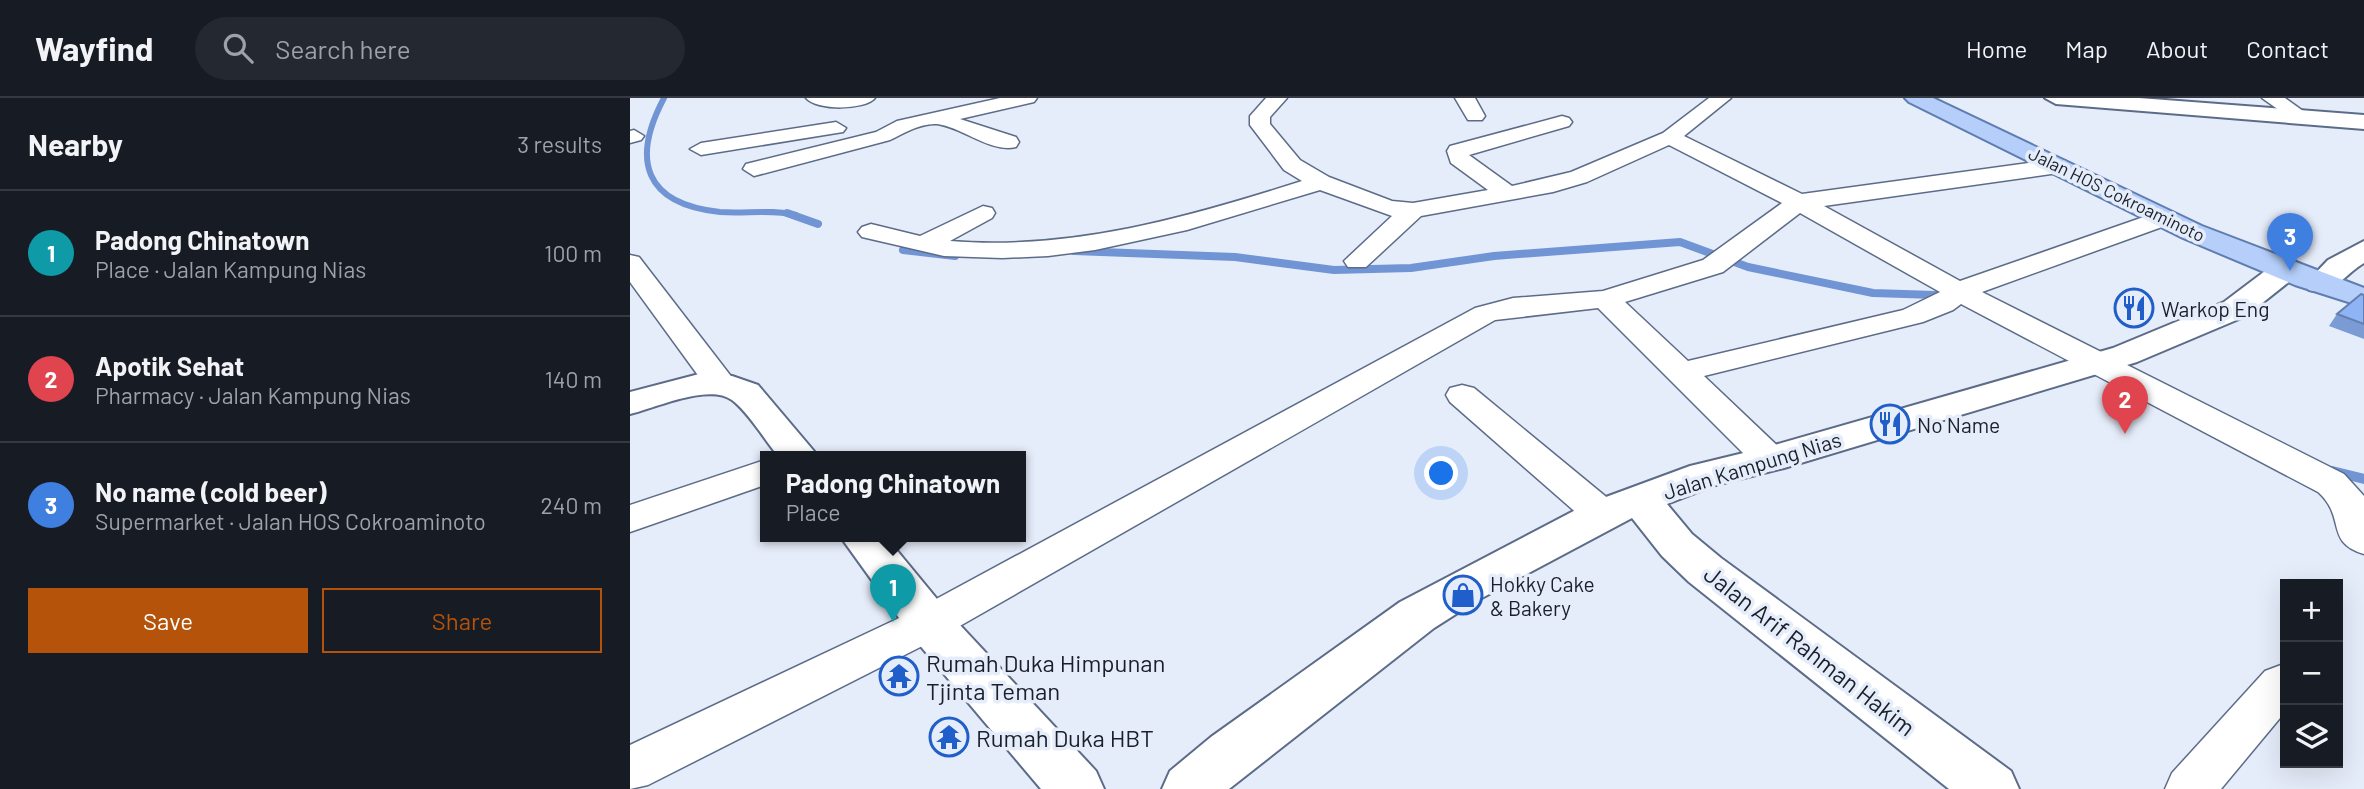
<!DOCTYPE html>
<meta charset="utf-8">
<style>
body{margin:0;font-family:Barlow,sans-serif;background:#242831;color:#f1f3f6}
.controls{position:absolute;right:21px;bottom:21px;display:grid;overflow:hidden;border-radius:0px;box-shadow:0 7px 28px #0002}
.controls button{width:63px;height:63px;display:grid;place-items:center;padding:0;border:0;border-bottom:2px solid #363941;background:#171b24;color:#f1f3f6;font:35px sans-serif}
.you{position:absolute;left:812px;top:376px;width:24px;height:24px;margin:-18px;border:5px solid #fff;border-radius:50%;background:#1a73e8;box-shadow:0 0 0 10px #1a73e833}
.badge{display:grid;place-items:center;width:46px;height:46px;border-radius:50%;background:#b45309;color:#fff;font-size:23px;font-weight:700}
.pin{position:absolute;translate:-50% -58px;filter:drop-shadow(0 2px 4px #0008)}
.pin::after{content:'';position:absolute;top:37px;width:24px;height:21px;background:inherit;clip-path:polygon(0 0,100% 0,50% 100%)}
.popup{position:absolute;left:130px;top:353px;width:266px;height:91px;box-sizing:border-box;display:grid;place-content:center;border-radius:0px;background:#171b24;filter:drop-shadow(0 2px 5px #0005);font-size:23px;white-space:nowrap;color:#9ea1a6}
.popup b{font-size:26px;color:#f1f3f6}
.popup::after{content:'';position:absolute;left:50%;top:100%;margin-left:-14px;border:14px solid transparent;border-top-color:#171b24}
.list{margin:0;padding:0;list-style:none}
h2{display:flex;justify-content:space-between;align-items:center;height:91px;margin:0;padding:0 28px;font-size:30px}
h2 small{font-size:23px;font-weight:400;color:#9ea1a6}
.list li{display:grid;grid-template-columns:46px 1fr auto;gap:21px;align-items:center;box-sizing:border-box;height:126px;padding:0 28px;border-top:2px solid #363941}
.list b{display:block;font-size:26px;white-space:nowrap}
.list p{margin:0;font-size:23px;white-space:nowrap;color:#9ea1a6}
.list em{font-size:23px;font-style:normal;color:#9ea1a6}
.actions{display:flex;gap:14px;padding:21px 28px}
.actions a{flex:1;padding:16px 0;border:2px solid #b45309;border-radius:0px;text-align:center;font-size:24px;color:#b45309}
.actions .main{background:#b45309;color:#fff}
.icon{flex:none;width:38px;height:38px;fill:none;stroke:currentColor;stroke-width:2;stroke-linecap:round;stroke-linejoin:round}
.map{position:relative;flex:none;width:1734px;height:691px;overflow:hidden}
header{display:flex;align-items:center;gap:42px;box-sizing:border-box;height:98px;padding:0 35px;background:#171b24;border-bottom:2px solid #363941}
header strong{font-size:33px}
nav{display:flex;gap:38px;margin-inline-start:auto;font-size:24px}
.search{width:490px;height:63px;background:#242831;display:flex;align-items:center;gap:18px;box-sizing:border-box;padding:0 24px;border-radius:38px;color:#9ea1a6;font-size:26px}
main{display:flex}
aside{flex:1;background:#171b24}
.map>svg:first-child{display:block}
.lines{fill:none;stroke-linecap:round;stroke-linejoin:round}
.stream-far2{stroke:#7195d4;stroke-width:6}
.stream-far1{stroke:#7195d4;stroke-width:8}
.stream{stroke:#7195d4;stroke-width:10}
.street-casing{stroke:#5c6c88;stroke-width:3}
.secondary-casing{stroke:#5c6c88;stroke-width:4}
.primary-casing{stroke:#5f7db0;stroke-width:4}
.street{fill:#fff;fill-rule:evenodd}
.secondary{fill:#fff;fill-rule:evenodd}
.primary{fill:#b5cffa;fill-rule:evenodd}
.wall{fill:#7a9bd3}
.building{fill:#8eb4f5;stroke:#637eac;stroke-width:2}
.labels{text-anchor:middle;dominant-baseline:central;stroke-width:7;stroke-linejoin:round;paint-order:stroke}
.far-street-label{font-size:18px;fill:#19202b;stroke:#e6edfa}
.poi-label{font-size:21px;fill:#19202b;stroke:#e6edfa;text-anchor:start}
.street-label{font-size:21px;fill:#19202b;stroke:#e6edfa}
.near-street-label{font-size:24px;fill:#19202b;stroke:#e6edfa}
.near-poi-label{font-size:24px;fill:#19202b;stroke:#e6edfa;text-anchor:start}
</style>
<header>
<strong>Wayfind</strong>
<div class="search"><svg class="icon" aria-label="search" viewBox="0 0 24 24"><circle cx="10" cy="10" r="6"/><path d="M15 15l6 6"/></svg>Search here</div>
<nav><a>Home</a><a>Map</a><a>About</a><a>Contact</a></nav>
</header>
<main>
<aside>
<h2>Nearby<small>3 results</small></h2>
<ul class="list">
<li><span class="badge" style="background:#0f9aa8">1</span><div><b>Padong Chinatown</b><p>Place · Jalan Kampung Nias</p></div><em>100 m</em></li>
<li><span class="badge" style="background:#e0444e">2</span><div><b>Apotik Sehat</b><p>Pharmacy · Jalan Kampung Nias</p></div><em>140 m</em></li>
<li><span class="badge" style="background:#3f7fe0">3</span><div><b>No name (cold beer)</b><p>Supermarket · Jalan HOS Cokroaminoto</p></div><em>240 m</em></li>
</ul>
<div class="actions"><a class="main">Save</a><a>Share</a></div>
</aside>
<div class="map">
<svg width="1734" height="691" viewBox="0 0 1734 691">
<rect width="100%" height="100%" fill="#e6edfa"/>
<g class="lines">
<path class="stream-far2" d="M34 0C1 62 14 106 90 114 115 116 141 111 166 117"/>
<g class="stream-far1">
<polyline points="157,115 188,126"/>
<polyline points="273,152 325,158"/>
<polyline points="444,153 605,159 704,172 781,170 864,158 1050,144 1118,169 1243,195 1305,197"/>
</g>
<polyline class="stream" points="1702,373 1734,381"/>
<defs>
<g id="street">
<path d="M176 0H245C235 12 187 13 176 0Z"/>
<path d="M370 0H407L404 4 330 21 386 39 389 44 386 49C360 55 332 29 307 26 291 25 274 35 260 42L124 78 113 71 116 66 246 34 267 23Z"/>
<path d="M636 0H657L640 19V26L670 62 699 79 762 103 783 105 858 92 821 65 817 53 820 48 932 18 939 20 942 24 939 28 839 57 882 88 941 74 1033 35 1079 0H1101L1054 38 1172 96 1428 61 1436 63 1439 68 1436 73 1428 75 1194 108 1330 183 1525 115H1543L1546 120 1543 125 1352 194 1714 376 1734 398V456C1694 444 1717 420 1688 394L1331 206 1323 212 1293 224 1074 278 1153 353 1158 361 1153 369 1140 372 1127 369 968 210 865 222 314 537 18 687 0 691V647L284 513 845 210 883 200 973 193 1073 162 1152 105 1039 47 957 84 923 94 791 118 736 169H718L714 163 762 118 690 92 557 132 465 152 418 158 372 160 314 158 232 139 228 134 232 129 241 126 290 138 353 108 362 110 365 115 362 120 320 143C441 153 559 119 672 83L654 72 620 27V18ZM1170 115 1310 194 1273 212 1058 263 995 204 1093 174Z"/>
<polygon points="825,0 845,0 855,18 852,22 838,22"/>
<polygon points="1632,0 1655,0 1680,18 1677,22 1663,22"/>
<polygon points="206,24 216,30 213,34 71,57 60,51 71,45"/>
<polygon points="4,32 14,38 11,42 0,45 0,33"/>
<polygon points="0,157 9,159 100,277 105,284 100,291 89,294 78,291 0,184"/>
<polygon points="832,287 844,290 986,407 991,416 986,425 972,429 958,425 820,304 816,297 820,290"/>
<polygon points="135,362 135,387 0,434 0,407"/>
<polygon points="1651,567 1655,568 1655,614 1591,691 1535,691 1542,675 1635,573"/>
</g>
<g id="secondary">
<polygon points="1415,0 1509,0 1734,17 1734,31 1426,6"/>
<path d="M1734 143V165C1715 176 1703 198 1679 192L1675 186 1698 162Z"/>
<polygon points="1654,164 1665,167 1669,173 1665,179 1616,218 1507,264 1154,370 1086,387 1037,406 1062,436 1091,460 1381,673 1389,691 1319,691 1059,484 1032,458 1002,420 848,502 804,530 599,691 532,691 540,673 581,639 770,504 957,406 1060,368 1134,350 1483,250 1594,204 1643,167"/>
<path d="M73 275 102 278 128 287 188 358H148C134 341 119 315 102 302 79 285 25 310 0 316V294Z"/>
<polygon points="210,438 255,438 316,512 466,673 474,691 411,691 282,538"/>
</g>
<polygon id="primary" points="1275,0 1303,0 1572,128 1734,190 1734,209 1665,187 1553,140 1279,4"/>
</defs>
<use href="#street" class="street-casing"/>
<use href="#secondary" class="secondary-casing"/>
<use href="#primary" class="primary-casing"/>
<use href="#street" class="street"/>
<use href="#secondary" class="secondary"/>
<use href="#primary" class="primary"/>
</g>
<polygon class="wall" points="1734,197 1734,241 1699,228 1707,216"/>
<polygon class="building" points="1731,196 1734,197 1734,226 1707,216"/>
<defs>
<symbol id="restaurant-ring" viewBox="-11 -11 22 22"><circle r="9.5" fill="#e6edfa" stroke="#205eca" stroke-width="1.5"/><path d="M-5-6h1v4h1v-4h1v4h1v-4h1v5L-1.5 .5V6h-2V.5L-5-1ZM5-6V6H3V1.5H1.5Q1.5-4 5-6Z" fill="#205eca"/></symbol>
<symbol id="shop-ring" viewBox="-11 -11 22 22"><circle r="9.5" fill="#e6edfa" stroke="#205eca" stroke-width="1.5"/><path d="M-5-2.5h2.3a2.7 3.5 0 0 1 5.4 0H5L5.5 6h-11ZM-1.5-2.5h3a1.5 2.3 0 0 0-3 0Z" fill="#205eca"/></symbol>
<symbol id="temple-ring" viewBox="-11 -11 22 22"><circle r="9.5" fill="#e6edfa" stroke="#205eca" stroke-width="1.5"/><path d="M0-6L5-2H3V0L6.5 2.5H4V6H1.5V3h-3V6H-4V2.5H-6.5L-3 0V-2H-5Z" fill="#205eca"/></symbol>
</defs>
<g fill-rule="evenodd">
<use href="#restaurant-ring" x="1482" y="188" width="44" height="44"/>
<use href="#restaurant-ring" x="1238" y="304" width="44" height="44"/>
<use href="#shop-ring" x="811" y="475" width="44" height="44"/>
<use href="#temple-ring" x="247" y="556" width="44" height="44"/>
<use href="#temple-ring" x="297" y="617" width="44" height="44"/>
</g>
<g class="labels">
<g class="far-street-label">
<text transform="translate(1487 96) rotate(26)">Jalan HOS Cokroaminoto</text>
</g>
<g class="poi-label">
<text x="1531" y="210">Warkop Eng</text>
<text x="1287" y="326">No Name</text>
<text x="860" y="485">Hokky Cake<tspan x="860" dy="24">&amp; Bakery</tspan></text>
</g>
<g class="street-label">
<text transform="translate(1122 367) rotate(-17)">Jalan Kampung Nias</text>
</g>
<g class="near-street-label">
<text transform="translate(1180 552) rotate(38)">Jalan Arif Rahman Hakim</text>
</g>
<g class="near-poi-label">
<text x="296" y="564">Rumah Duka Himpunan<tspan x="296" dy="28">Tjinta Teman</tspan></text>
<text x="346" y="639">Rumah Duka HBT</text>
</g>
</g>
</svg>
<div class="controls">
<button>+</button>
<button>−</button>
<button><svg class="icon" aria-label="layers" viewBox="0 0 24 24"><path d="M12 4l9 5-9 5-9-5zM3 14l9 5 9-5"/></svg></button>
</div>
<div class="you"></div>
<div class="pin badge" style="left:263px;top:524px;background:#0f9aa8">1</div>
<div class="popup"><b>Padong Chinatown</b>Place</div>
<div class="pin badge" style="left:1495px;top:336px;background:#e0444e">2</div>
<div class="pin badge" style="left:1660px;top:173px;background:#3f7fe0">3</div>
</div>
</main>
